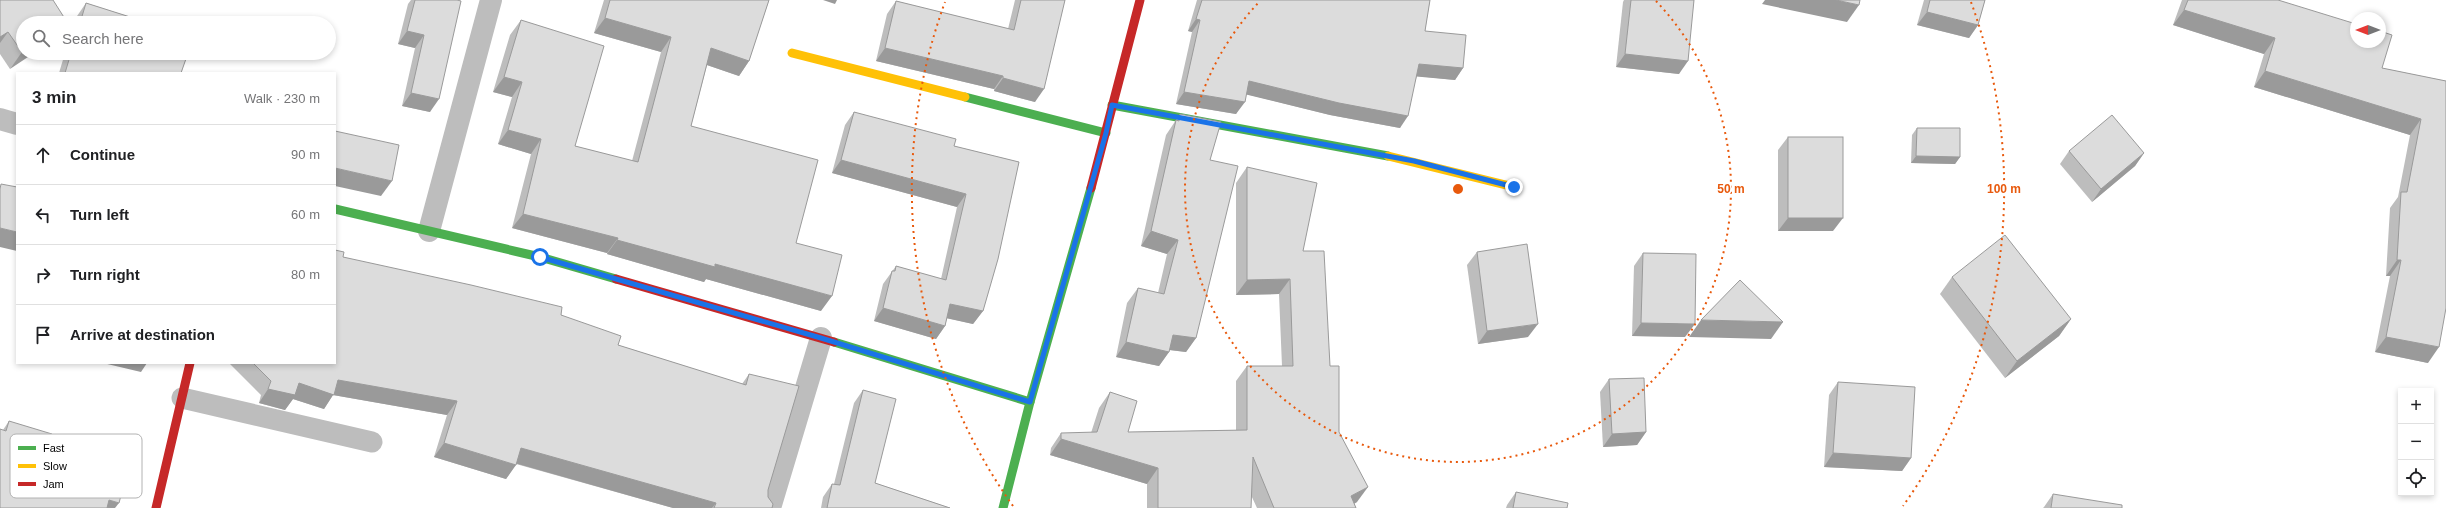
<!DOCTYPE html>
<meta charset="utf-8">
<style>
body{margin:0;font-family:Arial,sans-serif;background:#f2f2f2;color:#202124}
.controls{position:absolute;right:12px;bottom:12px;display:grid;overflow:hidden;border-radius:0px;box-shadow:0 2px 6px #0003}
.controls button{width:36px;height:36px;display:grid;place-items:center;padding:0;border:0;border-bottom:1px solid #e0e0e0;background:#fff;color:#202124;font:20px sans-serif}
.compass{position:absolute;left:2350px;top:12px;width:36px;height:36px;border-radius:50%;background:#fff;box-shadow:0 2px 6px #0003;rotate:270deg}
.stop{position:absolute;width:12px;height:12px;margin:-9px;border:3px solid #1a73e8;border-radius:50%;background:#fff}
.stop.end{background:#1a73e8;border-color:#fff;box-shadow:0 1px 4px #0008}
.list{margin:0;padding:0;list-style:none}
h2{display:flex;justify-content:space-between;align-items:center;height:52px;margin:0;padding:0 16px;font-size:17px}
h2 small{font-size:13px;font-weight:400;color:#757577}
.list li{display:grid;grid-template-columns:26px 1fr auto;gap:12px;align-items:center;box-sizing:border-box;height:60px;padding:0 16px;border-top:1px solid #e0e0e0}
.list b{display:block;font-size:15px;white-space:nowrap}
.list em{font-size:13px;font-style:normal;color:#757577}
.icon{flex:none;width:22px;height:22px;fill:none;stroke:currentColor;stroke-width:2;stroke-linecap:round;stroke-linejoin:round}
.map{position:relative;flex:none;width:2446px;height:508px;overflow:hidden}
.search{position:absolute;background:#fff;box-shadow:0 2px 6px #0003;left:16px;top:16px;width:320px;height:44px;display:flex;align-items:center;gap:10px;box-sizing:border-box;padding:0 14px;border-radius:22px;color:#757577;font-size:15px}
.panel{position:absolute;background:#fff;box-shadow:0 2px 6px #0003;left:16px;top:72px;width:320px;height:292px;border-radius:0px}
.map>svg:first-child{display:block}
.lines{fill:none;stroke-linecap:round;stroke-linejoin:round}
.lane{stroke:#bdbdbd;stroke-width:21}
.street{stroke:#bdbdbd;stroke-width:22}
.fast{stroke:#4caf50;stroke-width:9}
.slow{stroke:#ffc107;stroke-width:9}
.jam{stroke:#c62828;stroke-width:9}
.wall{fill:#bdbdbd}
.shaded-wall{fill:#9a9a9a}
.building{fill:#dcdcdc;stroke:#9a9a9a}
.route{stroke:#1a73e8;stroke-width:5}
.ring{fill:none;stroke:#e8590c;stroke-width:2;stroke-dasharray:2 4}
.key{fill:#fff;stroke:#b2b2b2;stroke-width:1}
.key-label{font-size:11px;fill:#000}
.centre{fill:#e8590c;stroke:#fff;stroke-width:2}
.ring-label{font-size:12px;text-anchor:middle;font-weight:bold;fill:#e8590c;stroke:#fff;stroke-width:3;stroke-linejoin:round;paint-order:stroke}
</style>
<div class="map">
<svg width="2446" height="508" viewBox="0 0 2446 508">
<rect width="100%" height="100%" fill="#fff"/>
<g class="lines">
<polyline class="lane" points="182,398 372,442"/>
<g class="street">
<polyline points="0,119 17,124"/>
<polyline points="429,231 491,0"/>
<polyline points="770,508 821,338"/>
</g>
<g class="fast">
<polyline points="965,97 1106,133"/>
<polyline points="1112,105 1388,156"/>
<polyline points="335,209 540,257 616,279"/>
<polyline points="834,342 1030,402"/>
<polyline points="1003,508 1030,402 1091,188"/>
</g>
<g class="slow">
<polyline points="792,53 965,97"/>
<polyline points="1388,156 1514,187"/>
</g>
<g class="jam">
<polyline points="1091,188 1140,0"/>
<polyline points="616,279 834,342"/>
<polyline points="156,508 190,363"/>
</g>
</g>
<g class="wall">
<polygon points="0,0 23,53 10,69 0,54"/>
<polygon points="411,0 457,0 430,112 402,106 415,48 398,44 408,4"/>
<polygon points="604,0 769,0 749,61 739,76 707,65 691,126 796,243 821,311 706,279 704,282 607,254 607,253 512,228 531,154 498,144 512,97 493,92 510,35 521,20 575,146 632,161 661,52 594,33"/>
<polygon points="1015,0 1065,0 1035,102 994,91 994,89 876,61 887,14 896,1 1008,29"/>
<polygon points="1197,0 1430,0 1425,31 1463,68 1455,80 1417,76 1400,128 1330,115 1246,94 1236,114 1176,104 1192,32 1188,31"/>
<polygon points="1624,0 1694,0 1679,74 1616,67 1623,2"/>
<polygon points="1924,0 1985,0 1978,25 1969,38 1917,25"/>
<polygon points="2182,0 2278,0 2382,68 2446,81 2428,363 2375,352 2390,276 2386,276 2390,208 2398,197 2410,135 2254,87 2264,54 2173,25"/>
<polygon points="86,3 149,23 74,23 75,19"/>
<polygon points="65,53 188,53 181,73 59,73"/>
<polygon points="854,112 954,146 1019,162 983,311 973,324 947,318 945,326 936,339 874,321 883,284 896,266 941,279 957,207 832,173 845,125"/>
<polygon points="1180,114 1210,160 1196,338 1186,352 1169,350 1169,352 1159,366 1116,357 1127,303 1138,288 1158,293 1167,254 1141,246 1166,135"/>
<polygon points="1917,128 1960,157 1955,164 1911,163 1912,135"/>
<polygon points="1788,137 1833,231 1778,231 1778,150"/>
<polygon points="2069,151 2144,153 2135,166 2092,202 2060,164"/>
<polygon points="1247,167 1303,251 1330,366 1339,432 1357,502 1354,504 1356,508 1257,508 1251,495 1251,508 1147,508 1147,484 1050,455 1051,448 1061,433 1091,433 1099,408 1110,392 1128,432 1236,430 1236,381 1247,366 1282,366 1279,294 1236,295 1236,183"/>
<polygon points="1477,252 1528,337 1478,344 1467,265"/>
<polygon points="1643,253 1685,337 1632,336 1634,266"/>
<polygon points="343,257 561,315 618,345 742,384 749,374 768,490 768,497 772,508 673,508 516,464 506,479 434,457 447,415 333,395 324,409 293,399 285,410 259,403 261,395 229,363 335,363"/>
<polygon points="1952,277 2071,319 2059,336 2005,378 1940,294"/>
<polygon points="1609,379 1646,432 1637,445 1603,447 1600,392"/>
<polygon points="1838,382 1911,458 1902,471 1824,467 1829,395"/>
<polygon points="863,390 875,483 950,508 821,508 823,497 832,484 834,484 854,403"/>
<polygon points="9,421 49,443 3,430"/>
<polygon points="1516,492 1567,508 1506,508 1507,505"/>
<polygon points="2053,494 2051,508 2043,508 2044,507"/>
</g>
<g class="shaded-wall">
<polygon points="823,0 837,0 835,4"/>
<polygon points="1765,0 1836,0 1859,5 1847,22 1762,4"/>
<polygon points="2184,10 2275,38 2264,54 2173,25"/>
<polygon points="1927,12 1978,25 1969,38 1917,25"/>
<polygon points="605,18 671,37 661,52 594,33"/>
<polygon points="1196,19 1200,20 1192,32 1188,31"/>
<polygon points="407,31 424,35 415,48 398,44"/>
<polygon points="8,32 0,43 0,37"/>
<polygon points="711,48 749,61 739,76 701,63"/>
<polygon points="885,48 1003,76 994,89 876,61"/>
<polygon points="23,51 23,53 34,53 10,69 22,52"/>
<polygon points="1625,54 1688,61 1679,74 1616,67"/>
<polygon points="1419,64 1463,68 1455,80 1411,76"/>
<polygon points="2265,71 2421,119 2410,135 2254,87"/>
<polygon points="504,77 522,82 512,97 493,92"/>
<polygon points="1003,78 1044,89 1035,102 994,91"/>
<polygon points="1249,81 1408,116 1400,128 1330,115 1240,93"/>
<polygon points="1184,92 1245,102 1236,114 1176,104"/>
<polygon points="411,93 439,99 430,112 402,106"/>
<polygon points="508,130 541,139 531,154 498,144"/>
<polygon points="2144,153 2135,166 2092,202 2101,189"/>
<polygon points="1916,156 1960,157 1955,164 1911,163"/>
<polygon points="841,160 966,194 957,207 832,173"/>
<polygon points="335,168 392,181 381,196 335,186"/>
<polygon points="523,214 618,238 607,253 512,228"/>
<polygon points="1788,218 1843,218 1833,231 1778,231"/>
<polygon points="0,228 17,232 17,251 0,247"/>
<polygon points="1151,231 1178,240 1167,254 1141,246"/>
<polygon points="617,240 715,264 832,296 821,311 706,279 704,282 607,254"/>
<polygon points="2397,260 2401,260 2390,276 2386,276"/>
<polygon points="1290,279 1279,294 1236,295 1247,280"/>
<polygon points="950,304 983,311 973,324 941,317"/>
<polygon points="883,308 945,326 936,339 874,321"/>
<polygon points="2071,319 2059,336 2005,378 2017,361"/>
<polygon points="1701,320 1783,322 1771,339 1689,337"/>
<polygon points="1641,323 1695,324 1685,337 1632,336"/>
<polygon points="1538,324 1528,337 1478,344 1487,331"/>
<polygon points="1173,335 1196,338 1186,352 1162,349"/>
<polygon points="2386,337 2439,347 2428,363 2375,352"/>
<polygon points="1126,342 1169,352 1159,366 1116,357"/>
<polygon points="103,363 147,363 141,372"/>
<polygon points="338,380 457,401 447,415 333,395 324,409 293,399 285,410 259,403 268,389 299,383"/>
<polygon points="1646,432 1637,445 1603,447 1612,434"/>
<polygon points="1061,439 1158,468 1147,484 1050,455"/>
<polygon points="444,443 516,465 506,479 434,457"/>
<polygon points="521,448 716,503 712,508 673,508 511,462"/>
<polygon points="1833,453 1911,458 1902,471 1824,467"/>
<polygon points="1368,487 1357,502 1346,508 1351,496"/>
<polygon points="109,500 119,503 115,508 104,508"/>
</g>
<g class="building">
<polygon points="0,0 53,0 67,22 67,23 23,23 23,51 22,52 8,32 0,37"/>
<polygon points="415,0 457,0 461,1 439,99 411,93 424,35 407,31"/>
<polygon points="610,0 769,0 749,61 711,48 691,126 818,160 796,243 842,255 832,296 715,264 715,267 617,240 618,238 523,214 541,139 508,130 522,82 504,77 521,20 604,46 575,146 638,162 671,37 605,18"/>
<polygon points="1021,0 1065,0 1044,89 1003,78 1003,76 885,48 896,1 1014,30"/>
<polygon points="1202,0 1430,0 1425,31 1466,35 1463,68 1419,64 1408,116 1339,103 1249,81 1245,102 1184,92 1200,20 1196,19"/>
<polygon points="1631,0 1694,0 1688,61 1625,54"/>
<polygon points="1836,0 1860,0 1859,5"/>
<polygon points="1930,0 1985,0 1978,25 1927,12"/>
<polygon points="2188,0 2278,0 2356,24 2356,42 2380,42 2380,31 2392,35 2382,68 2446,81 2446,308 2439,347 2386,337 2401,260 2397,260 2401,192 2407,192 2421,119 2265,71 2275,38 2184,10"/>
<polygon points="86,3 149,23 80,23"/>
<polygon points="71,53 188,53 181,73 65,73"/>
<polygon points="854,112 956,139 954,146 1019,162 998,259 983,311 950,304 945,326 883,308 892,271 895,271 896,266 946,280 966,194 841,160"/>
<polygon points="1180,114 1221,122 1210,160 1238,166 1196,338 1173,335 1169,352 1126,342 1138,288 1164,294 1178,240 1151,231 1176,120 1179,121"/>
<polygon points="2112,115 2144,153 2101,189 2069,151"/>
<polygon points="1917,128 1960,128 1960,157 1916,156"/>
<polygon points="335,131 399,145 392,181 335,168"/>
<rect x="1788" y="137" width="55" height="81"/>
<polygon points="1247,167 1317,183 1303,251 1324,251 1330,366 1339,366 1339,432 1368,487 1351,496 1356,508 1274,508 1253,457 1251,508 1158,508 1158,468 1061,439 1061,433 1097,432 1110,392 1137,401 1128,432 1247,430 1247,366 1293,366 1290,279 1247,280"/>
<polygon points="1,184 17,187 17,232 0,228 0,189"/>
<polygon points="2005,235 2071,319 2017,361 1952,277"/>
<polygon points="1527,244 1538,324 1487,331 1477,252"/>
<polygon points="335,250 344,252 343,257 471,285 562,307 561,315 621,336 618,345 746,385 749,374 799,386 768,490 768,497 773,504 772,508 714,508 716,503 521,448 516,465 444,443 457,401 338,380 334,395 299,383 295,395 268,389 271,381 253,363 335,363"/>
<polygon points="1643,253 1696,254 1695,324 1641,323"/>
<polygon points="1740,280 1783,322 1701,320"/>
<polygon points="1644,378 1646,432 1612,434 1609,379"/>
<polygon points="1838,382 1915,387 1911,458 1833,453"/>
<polygon points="863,390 896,399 875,483 950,508 827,508 832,484 840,485"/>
<polygon points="9,421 52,434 49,443 129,465 119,503 109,500 107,508 0,508 0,429 6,431"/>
<polygon points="1516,492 1568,503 1567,508 1513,508"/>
<polygon points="2053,494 2122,505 2122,508 2051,508"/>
</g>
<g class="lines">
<polyline class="route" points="540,257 821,338 1030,402 1106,133 1112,105 1414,161 1514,187"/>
</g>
<g class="ring">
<path d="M1656 1A273 273 0 1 1 1260 1"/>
<path d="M1013 506A546 546 0 0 1 945 2M1971 2A546 546 0 0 1 1903 506"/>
</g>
<rect x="10" y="434" width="132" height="64" rx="6" class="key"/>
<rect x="18" y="446" width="18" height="4" fill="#4caf50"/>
<rect x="18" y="464" width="18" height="4" fill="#ffc107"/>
<rect x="18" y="482" width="18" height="4" fill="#c62828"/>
<g class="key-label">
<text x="43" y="452">Fast</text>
<text x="43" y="470">Slow</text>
<text x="43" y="488">Jam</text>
</g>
<circle cx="1458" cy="189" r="6" class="centre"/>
<g class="ring-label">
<text x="1731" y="193">50 m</text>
<text x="2004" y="193">100 m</text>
</g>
</svg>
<div class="controls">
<button>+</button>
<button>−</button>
<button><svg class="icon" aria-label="locate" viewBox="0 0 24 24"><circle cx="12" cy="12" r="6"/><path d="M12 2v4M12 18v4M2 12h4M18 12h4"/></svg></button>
</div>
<svg class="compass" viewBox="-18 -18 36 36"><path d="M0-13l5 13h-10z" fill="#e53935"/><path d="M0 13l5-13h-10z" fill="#757577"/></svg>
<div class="stop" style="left:540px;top:257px"></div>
<div class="stop end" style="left:1514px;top:187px"></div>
<div class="search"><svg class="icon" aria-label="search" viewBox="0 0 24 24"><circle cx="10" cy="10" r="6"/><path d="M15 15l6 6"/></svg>Search here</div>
<section class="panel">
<h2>3 min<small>Walk · 230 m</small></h2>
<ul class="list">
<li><svg class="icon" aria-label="ahead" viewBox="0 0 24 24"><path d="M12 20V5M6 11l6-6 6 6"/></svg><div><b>Continue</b></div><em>90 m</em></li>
<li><svg class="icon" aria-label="left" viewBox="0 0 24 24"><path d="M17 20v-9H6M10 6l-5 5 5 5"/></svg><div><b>Turn left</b></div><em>60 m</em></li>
<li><svg class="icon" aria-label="right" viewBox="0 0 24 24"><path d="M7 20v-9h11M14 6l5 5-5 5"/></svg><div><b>Turn right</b></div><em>80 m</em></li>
<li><svg class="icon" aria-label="arrive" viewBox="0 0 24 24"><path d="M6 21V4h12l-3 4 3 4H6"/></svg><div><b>Arrive at destination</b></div></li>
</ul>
</section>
</div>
